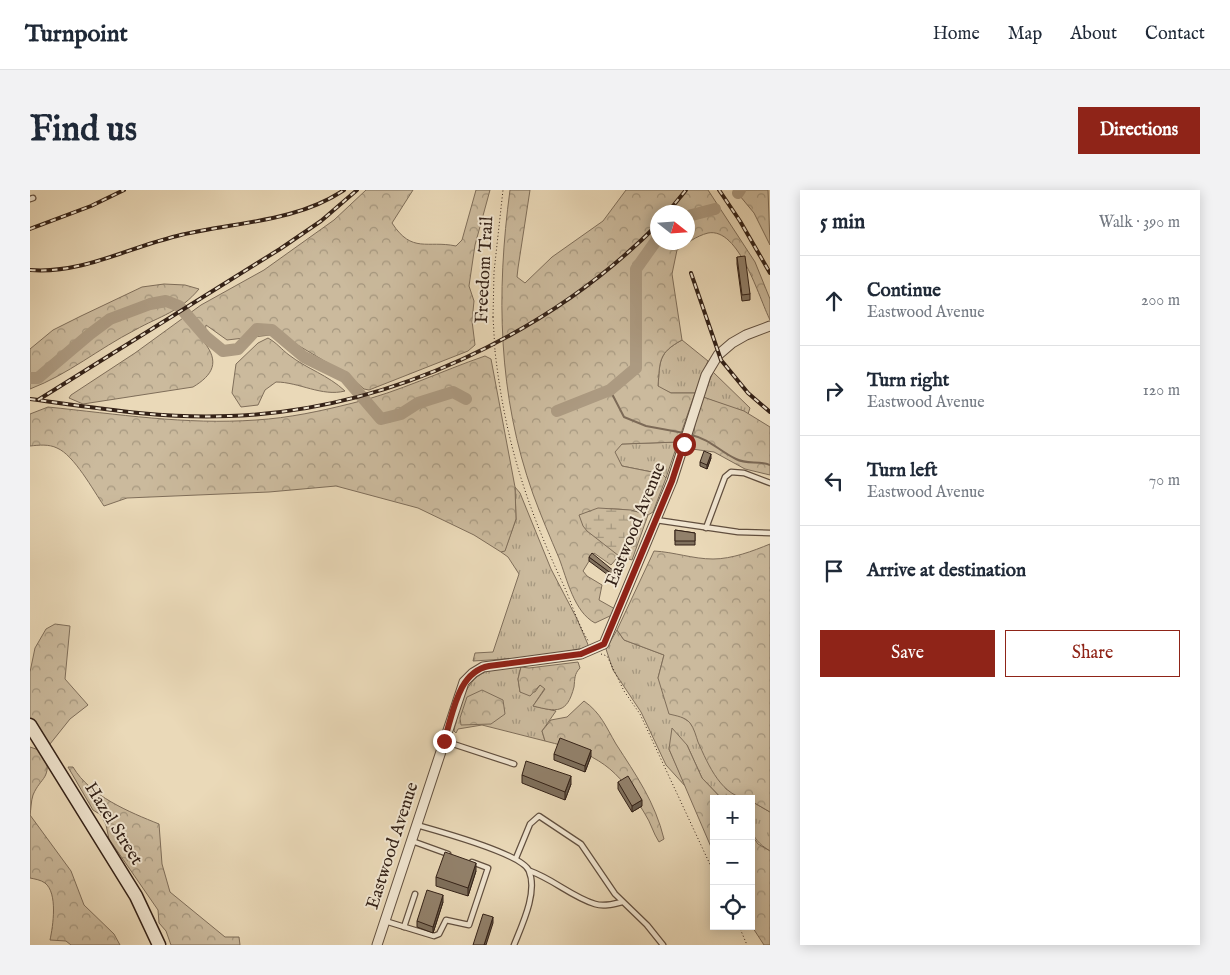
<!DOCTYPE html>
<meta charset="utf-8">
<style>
body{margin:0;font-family:"IM FELL English",serif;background:#f2f2f3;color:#1f2937}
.controls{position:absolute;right:15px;bottom:15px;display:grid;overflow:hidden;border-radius:0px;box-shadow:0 2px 12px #0003}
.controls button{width:45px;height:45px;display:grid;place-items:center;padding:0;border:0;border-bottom:1px solid #e0e1e3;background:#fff;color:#1f2937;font:25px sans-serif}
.compass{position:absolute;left:620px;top:15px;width:45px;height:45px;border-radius:50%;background:#fff;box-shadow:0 2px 12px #0003;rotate:107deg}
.stop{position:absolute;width:15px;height:15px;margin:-11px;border:4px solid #8f2418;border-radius:50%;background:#fff}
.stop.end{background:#8f2418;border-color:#fff;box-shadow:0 1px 5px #0008}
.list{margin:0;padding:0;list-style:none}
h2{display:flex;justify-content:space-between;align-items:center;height:65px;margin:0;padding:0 20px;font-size:21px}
h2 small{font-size:16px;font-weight:400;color:#747a83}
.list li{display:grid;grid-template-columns:32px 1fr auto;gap:15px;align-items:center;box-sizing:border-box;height:90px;padding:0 20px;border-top:1px solid #e0e1e3}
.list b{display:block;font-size:19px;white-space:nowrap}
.list p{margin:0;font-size:16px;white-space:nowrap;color:#747a83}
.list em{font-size:16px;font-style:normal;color:#747a83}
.actions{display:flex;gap:10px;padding:15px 20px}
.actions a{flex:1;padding:11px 0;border:1px solid #8f2418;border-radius:0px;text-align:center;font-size:18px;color:#8f2418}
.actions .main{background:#8f2418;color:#fff}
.icon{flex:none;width:28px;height:28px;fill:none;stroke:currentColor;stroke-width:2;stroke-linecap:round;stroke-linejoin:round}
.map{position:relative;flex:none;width:740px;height:755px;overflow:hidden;border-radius:0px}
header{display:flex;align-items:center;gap:30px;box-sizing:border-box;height:70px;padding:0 25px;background:#fff;border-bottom:1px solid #e0e1e3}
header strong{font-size:24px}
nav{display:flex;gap:28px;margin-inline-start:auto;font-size:18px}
.intro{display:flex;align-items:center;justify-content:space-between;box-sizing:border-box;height:120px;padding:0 30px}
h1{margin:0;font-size:35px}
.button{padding:12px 22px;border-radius:0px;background:#8f2418;color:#fff;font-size:18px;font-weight:700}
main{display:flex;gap:30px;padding:0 30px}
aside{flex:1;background:#fff;border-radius:0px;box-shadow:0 2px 12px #0003}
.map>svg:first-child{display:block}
.grass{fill:url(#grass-tufts);stroke:#7f6e5a}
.forest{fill:url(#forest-crowns);stroke:#7f6e5a;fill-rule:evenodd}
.wetland{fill:url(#wetland-marsh);stroke:#7f6e5a}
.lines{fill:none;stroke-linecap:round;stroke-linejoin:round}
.stream{stroke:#7c6a57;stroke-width:2}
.river{stroke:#ac9a81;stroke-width:12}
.lane-casing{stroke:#614f3f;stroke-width:7}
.street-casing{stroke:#614f3f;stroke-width:11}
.secondary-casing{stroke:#332117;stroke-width:15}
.path{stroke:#332117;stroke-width:1;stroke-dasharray:1 2.5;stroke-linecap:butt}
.lane{stroke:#f1e6d1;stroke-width:4.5}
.street{stroke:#f1e6d1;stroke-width:9}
.secondary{stroke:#f1e6d1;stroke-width:12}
.rail-casing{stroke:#332117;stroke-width:4}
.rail{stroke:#f1e6d1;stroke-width:2;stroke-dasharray:5.5;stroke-linecap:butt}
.path-bridge{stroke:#332117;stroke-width:1;stroke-dasharray:1 2.5;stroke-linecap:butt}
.wall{fill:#7e6f5c;stroke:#332117}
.shaded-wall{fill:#665a4b;stroke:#332117}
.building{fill:#92816b;stroke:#332117}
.route{stroke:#8f2418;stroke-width:6}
.labels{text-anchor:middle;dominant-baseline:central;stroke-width:4;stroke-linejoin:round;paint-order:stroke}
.street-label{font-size:18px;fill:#332117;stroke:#f1e6d1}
</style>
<header>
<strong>Turnpoint</strong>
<nav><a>Home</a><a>Map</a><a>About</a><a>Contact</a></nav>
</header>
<div class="intro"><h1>Find us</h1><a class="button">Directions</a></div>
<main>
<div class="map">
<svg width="740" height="755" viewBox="0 0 740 755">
<defs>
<pattern id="grass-tufts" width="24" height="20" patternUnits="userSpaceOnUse" patternTransform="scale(1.25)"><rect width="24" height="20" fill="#cbba9d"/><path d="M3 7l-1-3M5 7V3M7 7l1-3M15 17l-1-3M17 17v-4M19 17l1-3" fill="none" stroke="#a5977f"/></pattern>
<pattern id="forest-crowns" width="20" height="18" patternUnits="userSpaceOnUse" patternTransform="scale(1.25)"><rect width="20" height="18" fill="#cbba9d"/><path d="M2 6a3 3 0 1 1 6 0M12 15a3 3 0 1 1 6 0" fill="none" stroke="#a5977f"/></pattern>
<pattern id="wetland-marsh" width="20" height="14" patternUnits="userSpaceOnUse" patternTransform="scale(1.25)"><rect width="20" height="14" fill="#cbba9d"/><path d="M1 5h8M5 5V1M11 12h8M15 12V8" fill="none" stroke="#a5977f"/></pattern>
</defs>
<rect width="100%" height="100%" fill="#ead9b8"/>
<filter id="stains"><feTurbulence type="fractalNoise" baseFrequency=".004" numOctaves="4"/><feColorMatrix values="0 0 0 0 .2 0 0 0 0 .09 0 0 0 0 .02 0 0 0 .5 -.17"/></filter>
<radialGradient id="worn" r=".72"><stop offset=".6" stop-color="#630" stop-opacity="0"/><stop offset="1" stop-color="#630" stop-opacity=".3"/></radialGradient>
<g class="grass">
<path d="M652 150 678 171 665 203H641L628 197C630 171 628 163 652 150Z"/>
<polygon points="683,182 720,218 718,224 673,207"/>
<polygon points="648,252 636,288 632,284 592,276 584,262 592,254"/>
<polygon points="485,297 490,303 521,379 547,429 559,457 509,467 443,471 445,463 463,462 489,384 478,367 471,362 475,360 486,329"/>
<polygon points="587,440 594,450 634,465 628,488 652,527 661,533 696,599 716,609 692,609 672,588 657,555 639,559 656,597 636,575 611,522 583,480 576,459"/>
<path d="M491 477 488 489 490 502H505L510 495 515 498 503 516 526 521 512 541 515 551 452 535 428 539 426 543 424 541C428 519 435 487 460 480 469 478 481 478 491 477Z"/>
<path d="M721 611 740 622V661C717 647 721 636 721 611Z"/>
</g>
<g class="forest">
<path d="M336 0H383L362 33C382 64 397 50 426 56L432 50 446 0H460L445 55 439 96 444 111 442 131 445 155 438 161 339 200 334 199 318 185 249 144 197 150 176 135 174 152C190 172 183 185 163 197L53 214 39 208 41 205 105 163 171 115 234 80 304 30Z"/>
<path d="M480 0H500L488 78 487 87 495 93 522 67 573 31 596 0H678L725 72 740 109V130C729 108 709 37 678 43 666 46 656 54 647 60L642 84 652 150C628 163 630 171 628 196L641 203H665L648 252 592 254 585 262 592 276 632 284 636 288 623 322 618 325C591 317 576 317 550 325 555 346 575 350 589 366L581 375 564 363 553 381 557 386 572 395 569 410 585 419 582 425 565 433C544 422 537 389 529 368 520 347 511 326 503 304 468 206 466 103 480 0ZM628 22H658V52H628Z"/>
<polygon points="705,0 738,0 740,55 724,23"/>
<path d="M134 94 155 95 169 99C150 122 130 126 105 140 68 159 39 184 0 199V159L23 140 51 126 112 97Z"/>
<path d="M238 148C247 153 251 159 259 165 277 179 298 185 315 201 292 207 269 192 246 192L235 200 228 215 211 217 202 203 206 174 228 153Z"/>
<path d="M455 166 461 169 485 297 486 329 475 361 471 362 444 345 388 318 306 296 239 302 97 308 74 316C63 300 44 265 27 258 19 254 9 255 0 256V224L18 217C87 224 156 235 226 230 259 228 291 221 323 213 369 202 411 181 455 166Z"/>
<polygon points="673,207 714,221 740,237 740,285 715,279 684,262 662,259 665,234"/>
<path d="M740 354V622L721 611V609C692 609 678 574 668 552 666 546 664 538 660 533 655 527 647 526 639 524L628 488 634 465 594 450 587 440 624 361C644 362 663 369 683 369 702 369 723 361 740 354Z"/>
<polygon points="25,434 40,436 35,489 58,515 40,529 20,554 0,528 0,482 5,458 16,439"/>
<path d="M548 472 550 478C544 484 545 489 544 497 537 524 527 522 503 516L515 499 510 495 500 506 490 502 488 489 491 477 499 478Z"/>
<polygon points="452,500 473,510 475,524 461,534 431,535 430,528 437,507"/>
<path d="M554 511C571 523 576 537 586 554 606 585 625 612 634 649L629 652C623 643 621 633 615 624 587 577 568 564 515 551L512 541 521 530 537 527Z"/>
<polygon points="642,538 657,555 672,588 692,609 684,609 684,664 639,559"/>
<path d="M0 557 15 562C22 590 11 586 3 605 1 611 1 619 0 625L41 681 54 715 84 744 90 755H41L36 751 20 750C23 736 28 703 15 693 11 690 5 689 0 688Z"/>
<path d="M38 577H43C60 606 99 622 129 634L132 674 140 702 195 747H209L210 755H141L136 741 129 733 128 720 79 649 76 635 71 625 63 620Z"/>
<polygon points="721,644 728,654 740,661 740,755 734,755 721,735"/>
</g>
<polygon class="wetland" points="568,318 601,320 618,325 602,370 589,366 557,341 553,336 549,325"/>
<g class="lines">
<g class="stream">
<polyline points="580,200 594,227 616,236 654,243"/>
<path d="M661 245C680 249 689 261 706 269 717 275 729 270 740 275"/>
</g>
<g class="river">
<polyline points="708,3 710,0"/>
<polyline points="658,26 685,19"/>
<polyline points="0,188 8,188 60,144 80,129 120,114 136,111 149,116 176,147 193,161 208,159 227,139 242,140 274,167 315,187 351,229 371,224 388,213 423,202 436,209"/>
<polyline points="527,221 580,200 606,178 606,79 628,48"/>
</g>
<defs>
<g id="lane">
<polyline points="0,9 3,8"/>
<polyline points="626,330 708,342 740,343"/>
<polyline points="676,338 695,287 701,282 714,283 740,293"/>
<polyline points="414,551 484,574"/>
<path d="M387 635C408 641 493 664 499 681 508 702 492 735 484 755"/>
<polyline points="382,651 418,664"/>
<polyline points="486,668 500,634 509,626 551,654 585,704 617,735 633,755"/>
<path d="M500 681C523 689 542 707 565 714 574 717 584 714 592 712"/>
<polyline points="355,731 404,746 409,744 416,730 439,735 458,678 442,672"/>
<polyline points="374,737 385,704"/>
</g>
<polyline id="street" points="347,755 434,492 443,483 453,477 551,464 574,454 642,291 676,185 688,165 702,153 716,145 740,136"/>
<polyline id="secondary" points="0,535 106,706 129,755"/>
</defs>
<use href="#lane" class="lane-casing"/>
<use href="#street" class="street-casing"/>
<use href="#secondary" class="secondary-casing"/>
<g class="path">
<polyline points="463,127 464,82 473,0"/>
<path d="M465 161C475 250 496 315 534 396 542 414 548 435 559 452"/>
<polyline points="571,464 577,466 594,501 610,524 684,683"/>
<polyline points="709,736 717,755"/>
</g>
<use href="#lane" class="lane"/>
<use href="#street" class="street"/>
<use href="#secondary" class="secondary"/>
<defs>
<g id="rail">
<polyline points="689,0 710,31 740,83"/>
<polyline points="638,22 656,0"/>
<polyline points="0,39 61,16 94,0"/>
<path d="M0 80C52 84 97 58 147 46 202 32 265 33 314 0"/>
<polyline points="661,83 691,170 718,203 740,222"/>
<path d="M0 209C66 218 133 229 199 226 356 221 518 145 628 34"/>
<polyline points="8,210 250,59 291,31 327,0"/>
</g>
</defs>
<use href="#rail" class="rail-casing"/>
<use href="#rail" class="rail"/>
<polyline class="path-bridge" points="463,127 465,161"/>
</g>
<g class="wall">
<polygon points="707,67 720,104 720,110 712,111 707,74"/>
<polygon points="681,268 677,279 670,276 670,272"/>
<polygon points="645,340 665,343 665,355 645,355"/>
<polygon points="559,367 585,386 582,388 559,371"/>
<polygon points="524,564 561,566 555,582 524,570"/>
<polygon points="492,585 541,594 535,610 492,593"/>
<polygon points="588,592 612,616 602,622 588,599"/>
<polygon points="446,681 438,706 406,696 406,687"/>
<polygon points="413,712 403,743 387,737 387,731"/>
</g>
<g class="shaded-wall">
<polygon points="681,264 681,268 677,279 677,275"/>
<polygon points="585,382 585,386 582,388 582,384"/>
<polygon points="561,560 561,566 555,582 555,576"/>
<polygon points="541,586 541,594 535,610 535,602"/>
<polygon points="612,610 612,616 602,622 602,616"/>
<polygon points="446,673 446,681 438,706 438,698"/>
<polygon points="413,705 413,712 403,743 403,737"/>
<polygon points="463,727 463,733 456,755 454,755"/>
</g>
<g class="building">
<polygon points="715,66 720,104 712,105 707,67"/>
<polygon points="674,261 681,264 677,275 670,272"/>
<polygon points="645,340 665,343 665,351 645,351"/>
<polygon points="562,363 585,382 582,384 559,367"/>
<polygon points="530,548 561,560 555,576 524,564"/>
<polygon points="496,571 541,586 535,602 492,585"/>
<polygon points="598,586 612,610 602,616 588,592"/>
<polygon points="415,662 446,673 438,698 406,687"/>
<polygon points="397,700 413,705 403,737 387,731"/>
<polygon points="453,724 463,727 454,755 443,755"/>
</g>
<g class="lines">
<path class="route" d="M414 551C423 525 427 482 459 476L551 464 574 454 642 291 654 254"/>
</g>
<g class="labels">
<g class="street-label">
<text transform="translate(455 80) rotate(-87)">Freedom Trail</text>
<text transform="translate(606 335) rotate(-68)">Eastwood Avenue</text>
<text transform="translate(83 634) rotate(58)">Hazel Street</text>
<text transform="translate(363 656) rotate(-72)">Eastwood Avenue</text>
</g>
</g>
<rect width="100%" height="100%" filter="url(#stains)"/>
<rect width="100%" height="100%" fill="url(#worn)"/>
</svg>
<div class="controls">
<button>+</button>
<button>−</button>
<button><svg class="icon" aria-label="locate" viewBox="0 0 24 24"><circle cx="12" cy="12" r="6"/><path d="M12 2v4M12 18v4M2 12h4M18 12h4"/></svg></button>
</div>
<svg class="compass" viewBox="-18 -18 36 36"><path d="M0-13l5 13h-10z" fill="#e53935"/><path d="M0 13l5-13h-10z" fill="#747a83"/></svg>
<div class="stop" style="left:654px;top:254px"></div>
<div class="stop end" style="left:414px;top:551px"></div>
</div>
<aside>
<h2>5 min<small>Walk · 390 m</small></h2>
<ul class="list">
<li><svg class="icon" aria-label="ahead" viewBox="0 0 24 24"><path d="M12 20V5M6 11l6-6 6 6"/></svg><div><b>Continue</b><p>Eastwood Avenue</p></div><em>200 m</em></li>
<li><svg class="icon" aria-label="right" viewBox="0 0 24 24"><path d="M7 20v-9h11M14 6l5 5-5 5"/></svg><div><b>Turn right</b><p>Eastwood Avenue</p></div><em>120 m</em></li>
<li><svg class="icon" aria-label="left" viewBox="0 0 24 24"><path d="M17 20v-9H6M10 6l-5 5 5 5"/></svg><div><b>Turn left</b><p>Eastwood Avenue</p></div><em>70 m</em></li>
<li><svg class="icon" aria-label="arrive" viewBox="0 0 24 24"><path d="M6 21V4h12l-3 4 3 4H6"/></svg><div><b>Arrive at destination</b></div></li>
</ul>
<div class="actions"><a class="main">Save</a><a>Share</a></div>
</aside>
</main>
